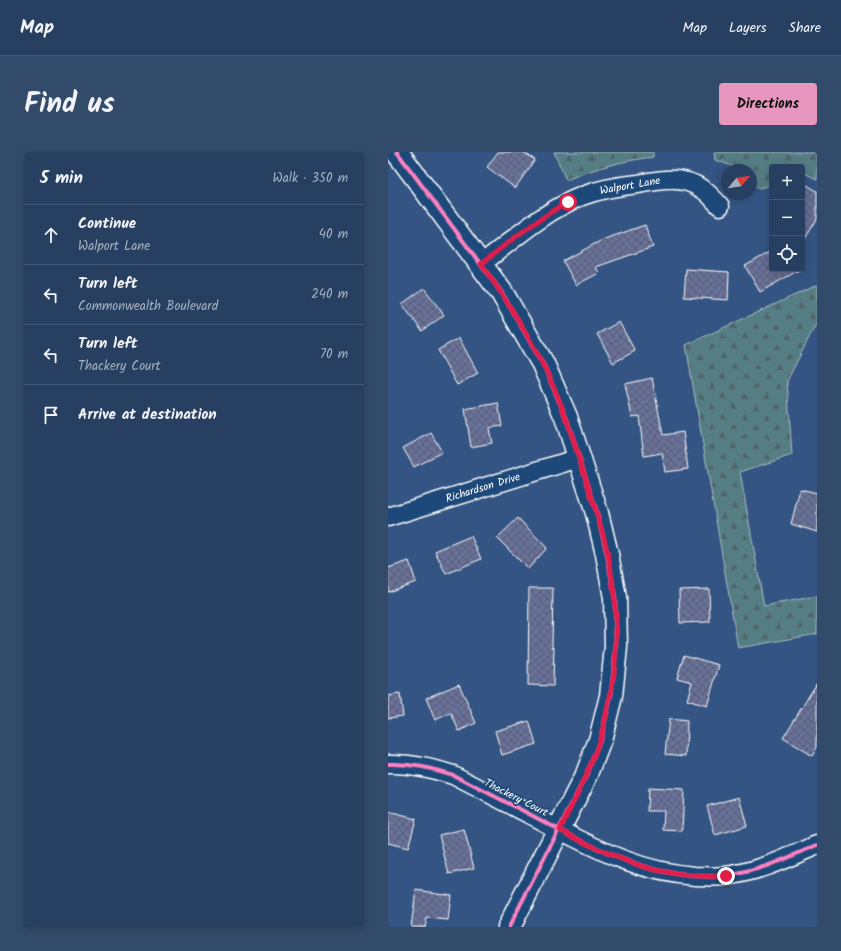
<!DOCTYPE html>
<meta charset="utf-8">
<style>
body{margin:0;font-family:Kalam,sans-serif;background:#334b6b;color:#f1f3f6}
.controls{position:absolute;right:12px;top:12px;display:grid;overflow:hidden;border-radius:4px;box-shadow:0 2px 10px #0003}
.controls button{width:36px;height:36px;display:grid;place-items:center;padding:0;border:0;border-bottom:1px solid #435977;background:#274062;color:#f1f3f6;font:20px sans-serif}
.compass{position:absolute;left:333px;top:12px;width:36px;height:36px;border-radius:50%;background:#274062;box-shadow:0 2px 10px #0003;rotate:61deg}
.stop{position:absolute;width:12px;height:12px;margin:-9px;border:3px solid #e11d48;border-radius:50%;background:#fff}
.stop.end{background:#e11d48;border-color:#fff;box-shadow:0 1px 4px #0008}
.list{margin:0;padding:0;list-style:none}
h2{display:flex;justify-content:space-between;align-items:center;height:52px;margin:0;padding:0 16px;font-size:17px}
h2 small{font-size:13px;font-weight:400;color:#a4afbe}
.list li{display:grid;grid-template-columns:26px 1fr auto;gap:12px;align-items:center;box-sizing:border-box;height:60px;padding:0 16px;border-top:1px solid #435977}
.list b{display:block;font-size:15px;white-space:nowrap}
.list p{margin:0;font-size:13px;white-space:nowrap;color:#a4afbe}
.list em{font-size:13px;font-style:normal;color:#a4afbe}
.icon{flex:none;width:22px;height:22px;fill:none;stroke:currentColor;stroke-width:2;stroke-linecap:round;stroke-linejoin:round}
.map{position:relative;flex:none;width:429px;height:775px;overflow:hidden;border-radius:4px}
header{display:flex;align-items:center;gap:24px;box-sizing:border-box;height:56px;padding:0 20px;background:#274062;border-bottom:1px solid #435977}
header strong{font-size:19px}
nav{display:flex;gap:22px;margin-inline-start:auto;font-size:14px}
.intro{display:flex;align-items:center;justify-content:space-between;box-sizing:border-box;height:96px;padding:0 24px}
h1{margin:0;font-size:28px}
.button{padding:10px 18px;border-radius:4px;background:#e797bd;color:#111;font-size:14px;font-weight:700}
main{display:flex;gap:24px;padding:0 24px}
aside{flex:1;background:#274062;border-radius:4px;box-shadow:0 2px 10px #0003}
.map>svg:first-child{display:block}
.forest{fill:url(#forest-firs);stroke:#aabec2}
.building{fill:url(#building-cross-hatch);stroke:#fff}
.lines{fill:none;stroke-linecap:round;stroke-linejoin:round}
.minor-casing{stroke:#fff;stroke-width:21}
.tertiary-casing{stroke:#fff;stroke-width:25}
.minor{stroke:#1f4a7a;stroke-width:18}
.tertiary{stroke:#1f4a7a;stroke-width:22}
.cycleway-casing{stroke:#1f4a7a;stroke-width:6}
.cycleway{stroke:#ff80c0;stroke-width:4}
.route{stroke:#e11d48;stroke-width:5}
.labels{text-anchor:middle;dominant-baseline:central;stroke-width:3.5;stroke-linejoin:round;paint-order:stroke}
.street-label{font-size:11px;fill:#fff;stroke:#1f4a7a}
</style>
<header>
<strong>Map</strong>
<nav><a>Map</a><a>Layers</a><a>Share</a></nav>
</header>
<div class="intro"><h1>Find us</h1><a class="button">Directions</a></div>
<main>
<aside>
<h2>5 min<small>Walk · 350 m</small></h2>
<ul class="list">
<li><svg class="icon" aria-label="ahead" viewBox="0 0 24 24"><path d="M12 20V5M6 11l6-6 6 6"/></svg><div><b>Continue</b><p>Walport Lane</p></div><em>40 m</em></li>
<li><svg class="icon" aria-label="left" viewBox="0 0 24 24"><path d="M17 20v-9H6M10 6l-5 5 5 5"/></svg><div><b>Turn left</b><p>Commonwealth Boulevard</p></div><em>240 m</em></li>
<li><svg class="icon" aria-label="left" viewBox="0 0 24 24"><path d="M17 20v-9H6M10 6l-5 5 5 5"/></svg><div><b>Turn left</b><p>Thackery Court</p></div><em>70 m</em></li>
<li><svg class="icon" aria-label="arrive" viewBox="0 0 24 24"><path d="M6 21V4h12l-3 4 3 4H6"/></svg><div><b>Arrive at destination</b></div></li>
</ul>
</aside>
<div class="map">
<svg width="429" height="775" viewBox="0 0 429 775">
<defs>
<pattern id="forest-firs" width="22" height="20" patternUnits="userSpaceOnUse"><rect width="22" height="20" fill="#557d84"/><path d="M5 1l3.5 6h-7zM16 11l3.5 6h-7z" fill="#506468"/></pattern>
<pattern id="building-cross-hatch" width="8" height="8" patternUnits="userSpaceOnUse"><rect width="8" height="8" fill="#67719a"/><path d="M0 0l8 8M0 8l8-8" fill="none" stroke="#585d6f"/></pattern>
</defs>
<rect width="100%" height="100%" fill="#345583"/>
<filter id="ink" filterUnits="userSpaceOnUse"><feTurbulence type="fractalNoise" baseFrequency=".025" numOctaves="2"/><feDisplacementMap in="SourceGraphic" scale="8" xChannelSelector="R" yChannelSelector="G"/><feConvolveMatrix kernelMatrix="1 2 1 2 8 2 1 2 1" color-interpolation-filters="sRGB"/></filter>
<g filter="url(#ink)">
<g class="forest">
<path d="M166 0H265V5C233 9 207 16 178 28Z"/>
<polygon points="326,0 429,0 429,27 416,21 414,22 414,15 384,15 384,32 370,37 363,28 363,18 355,18 327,8"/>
<polygon points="429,133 429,170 399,229 404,303 352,320 376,454 429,444 429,482 350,496 298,193"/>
</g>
<g class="building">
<polygon points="110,0 135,0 147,8 127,36 99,15"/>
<polygon points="414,30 429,39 429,67 414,92"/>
<polygon points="257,73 265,95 208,115 211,121 188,133 175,109 214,88"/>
<polygon points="384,99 384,117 413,117 372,140 357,114"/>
<polygon points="298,117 341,120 340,148 296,145"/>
<polygon points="36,136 56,163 34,179 14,152"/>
<polygon points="231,170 247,199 225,211 209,182"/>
<polygon points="71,186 90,221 69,233 50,198"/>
<polygon points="264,226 275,283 295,280 300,317 277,320 274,301 256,304 251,264 244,265 237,232"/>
<polygon points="110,251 114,274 101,276 104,291 83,295 77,257"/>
<polygon points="43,281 54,300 26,315 15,296"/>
<polygon points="412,337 429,341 429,380 403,372"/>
<polygon points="130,366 159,396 140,417 109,386"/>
<polygon points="83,384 93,407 58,422 47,399"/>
<polygon points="21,409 28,430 0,440 0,416"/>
<polygon points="141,436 165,436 164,495 166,495 165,534 140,533"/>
<polygon points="321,437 322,470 292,471 291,438"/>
<polygon points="296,503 331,513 319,554 299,548 304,530 289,526"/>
<polygon points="429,531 429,595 424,604 395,586"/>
<polygon points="71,532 88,571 71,579 63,561 47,568 38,546"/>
<polygon points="12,542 15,564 0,566 0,544"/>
<polygon points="281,567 299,569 298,604 277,602"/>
<polygon points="141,569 148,592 114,603 107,579"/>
<polygon points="260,636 296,638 294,679 275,678 276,659 259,659"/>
<polygon points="351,645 359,674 327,683 319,654"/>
<polygon points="0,660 28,667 20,696 0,691"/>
<polygon points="76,677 86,716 61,722 51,683"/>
<polygon points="28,738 63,743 60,768 39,766 37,775 23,775"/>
</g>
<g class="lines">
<defs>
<g id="minor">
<path d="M93 112C125 88 156 59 194 44 212 37 230 34 250 32 271 28 295 23 314 37 321 41 326 48 332 54"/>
<polyline points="0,365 191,306"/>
<path d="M0 612C23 611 44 616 65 623 96 639 128 655 160 672 209 697 251 720 307 724 317 724 327 725 337 724 370 720 399 706 429 693"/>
</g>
<polyline id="tertiary" points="9,0 114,141 155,212 178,265 209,361 219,402 227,446 228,495 223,544 212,588 199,622 121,775"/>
</defs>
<use href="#minor" class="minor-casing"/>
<use href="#tertiary" class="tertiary-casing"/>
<use href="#minor" class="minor"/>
<use href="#tertiary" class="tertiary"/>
<defs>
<g id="cycleway">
<polyline points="9,0 114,141 155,212 178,265 209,361 219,402 227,446 228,495 223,544 212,588 199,622 121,775"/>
<path d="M0 612C23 611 44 616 65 623 96 639 128 655 160 672 209 697 251 720 307 724 317 724 327 725 337 724 370 720 399 706 429 693"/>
</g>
</defs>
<use href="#cycleway" class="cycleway-casing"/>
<use href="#cycleway" class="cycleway"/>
</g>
</g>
<g class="lines" filter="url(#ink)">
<path class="route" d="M180 50C149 67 121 90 93 112 127 159 158 211 178 266 185 285 190 305 197 324 205 350 214 376 220 403 229 449 232 498 222 545 217 571 210 598 198 623 190 642 180 660 172 678 228 707 273 728 338 724"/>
</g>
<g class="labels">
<g class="street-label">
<text transform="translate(242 34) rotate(-10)">Walport Lane</text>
<text transform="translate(95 336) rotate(-17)">Richardson Drive</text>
<text transform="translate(128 646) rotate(27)">Thackery Court</text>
</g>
</g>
</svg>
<div class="controls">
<button>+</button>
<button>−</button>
<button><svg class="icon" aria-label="locate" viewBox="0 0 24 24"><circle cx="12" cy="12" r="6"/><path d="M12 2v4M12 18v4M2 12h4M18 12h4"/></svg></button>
</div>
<svg class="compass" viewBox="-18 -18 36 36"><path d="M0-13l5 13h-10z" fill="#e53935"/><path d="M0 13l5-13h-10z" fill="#a4afbe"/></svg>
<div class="stop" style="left:180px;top:50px"></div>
<div class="stop end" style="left:338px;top:724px"></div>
</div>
</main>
